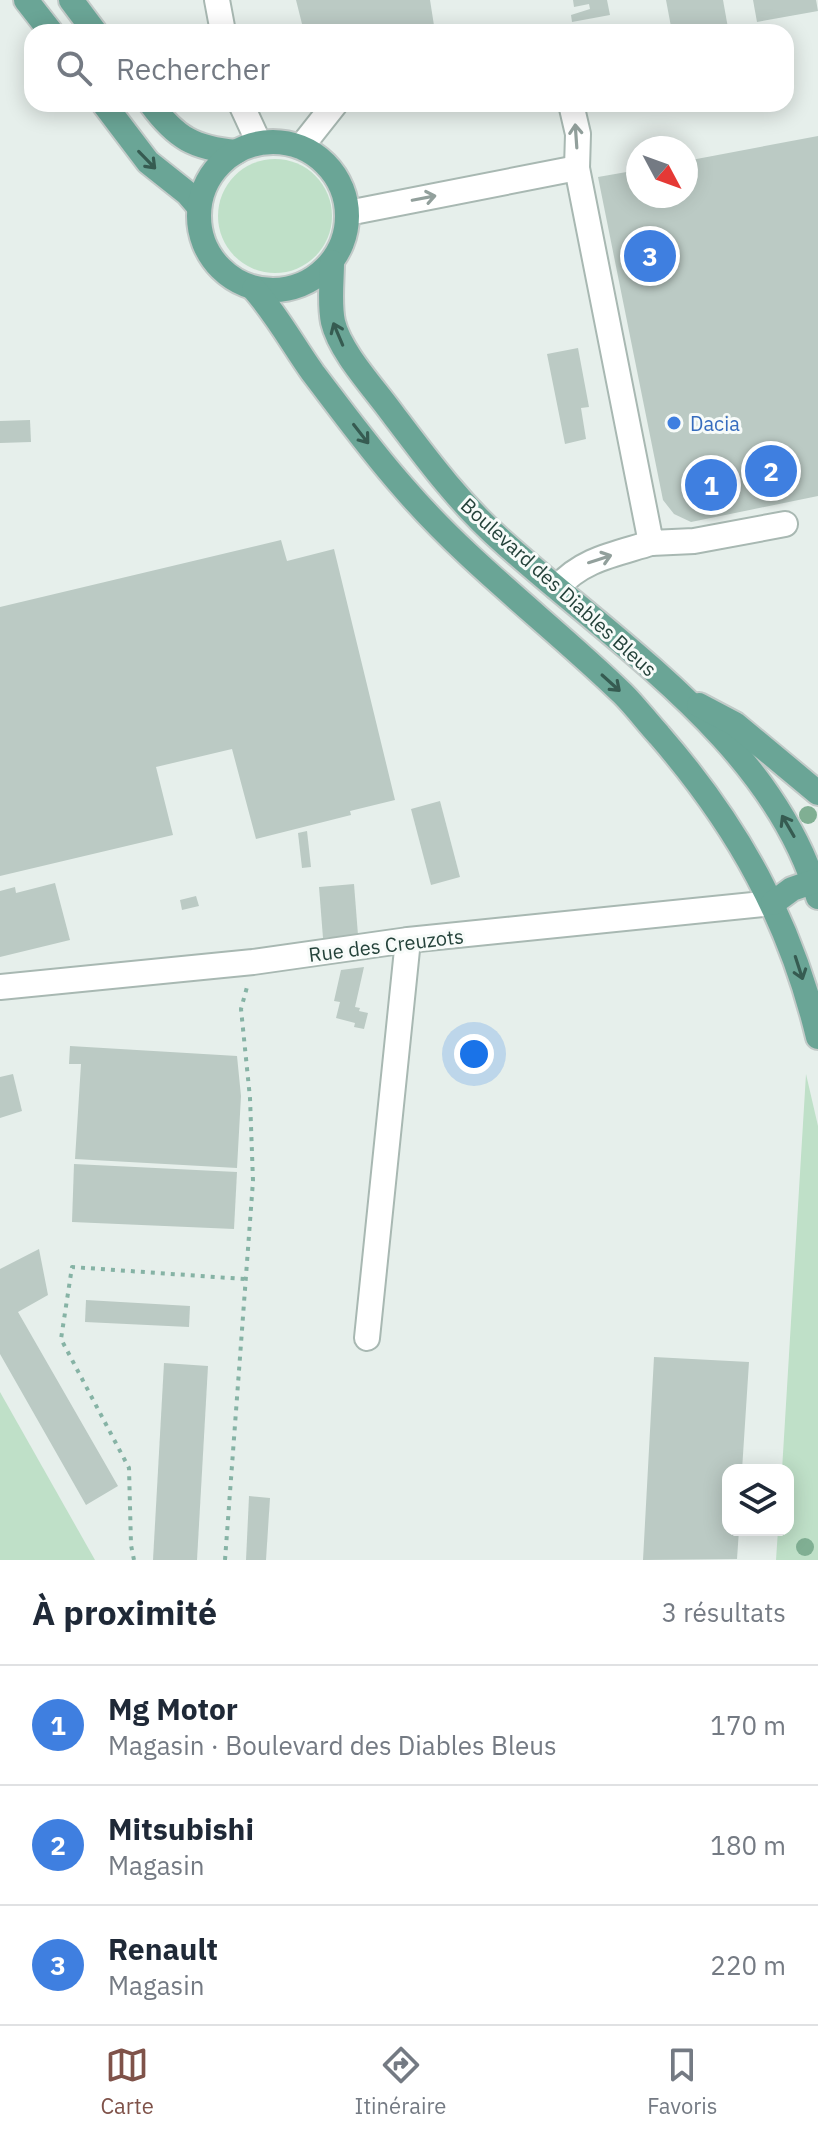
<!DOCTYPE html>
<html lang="fr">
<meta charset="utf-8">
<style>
body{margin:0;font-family:"IBM Plex Sans",sans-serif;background:#f6f6f7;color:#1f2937}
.controls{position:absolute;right:24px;bottom:24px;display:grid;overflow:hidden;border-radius:16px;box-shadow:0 4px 20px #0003}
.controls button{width:72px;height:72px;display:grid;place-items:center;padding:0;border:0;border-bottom:2px solid #e0e1e3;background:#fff;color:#1f2937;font:40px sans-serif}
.compass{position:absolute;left:626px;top:136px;width:72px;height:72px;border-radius:50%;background:#fff;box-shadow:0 4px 20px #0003;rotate:131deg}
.you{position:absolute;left:474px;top:1054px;width:28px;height:28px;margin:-20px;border:6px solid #fff;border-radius:50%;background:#1a73e8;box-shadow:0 0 0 12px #1a73e833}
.badge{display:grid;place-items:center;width:52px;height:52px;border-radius:50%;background:#7f5249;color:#fff;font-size:26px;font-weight:700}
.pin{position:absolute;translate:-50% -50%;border:4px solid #fff;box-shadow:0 2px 8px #0006}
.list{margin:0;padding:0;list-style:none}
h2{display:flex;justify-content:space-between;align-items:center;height:104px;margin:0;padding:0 32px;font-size:34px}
h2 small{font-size:26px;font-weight:400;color:#747a83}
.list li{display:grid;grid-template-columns:52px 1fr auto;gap:24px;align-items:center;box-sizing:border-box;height:120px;padding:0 32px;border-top:2px solid #e0e1e3}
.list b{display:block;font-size:30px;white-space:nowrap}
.list p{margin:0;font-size:26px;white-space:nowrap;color:#747a83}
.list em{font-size:26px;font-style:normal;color:#747a83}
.icon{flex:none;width:44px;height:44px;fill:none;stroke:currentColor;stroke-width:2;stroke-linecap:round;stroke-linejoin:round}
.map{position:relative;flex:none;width:818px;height:1560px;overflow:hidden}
.search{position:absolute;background:#fff;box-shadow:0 4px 20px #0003;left:24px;right:24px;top:24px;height:88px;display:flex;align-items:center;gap:20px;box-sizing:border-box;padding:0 28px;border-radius:24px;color:#747a83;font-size:30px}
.sheet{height:464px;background:#fff}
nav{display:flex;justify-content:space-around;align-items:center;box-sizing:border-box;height:112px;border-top:2px solid #e0e1e3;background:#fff;font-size:22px;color:#747a83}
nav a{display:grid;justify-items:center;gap:4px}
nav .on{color:#7f5249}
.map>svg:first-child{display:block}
.green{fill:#bfe0c8}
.building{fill:#bbcac4}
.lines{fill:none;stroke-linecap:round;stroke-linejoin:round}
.minor-casing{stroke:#a8b8b2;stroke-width:28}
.major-casing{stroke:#c2cac8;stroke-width:28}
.path{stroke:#86b3a5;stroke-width:4;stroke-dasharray:4 6;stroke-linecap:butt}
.minor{stroke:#fff;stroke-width:24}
.major{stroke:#6aa596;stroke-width:24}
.tree{fill:#80af93}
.oneway{stroke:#92a09c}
.oneway2{stroke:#365b51}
.shop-dot{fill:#3f7fe0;stroke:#f7fbf9;stroke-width:3}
.labels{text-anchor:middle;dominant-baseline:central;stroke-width:6;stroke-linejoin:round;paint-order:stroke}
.shop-label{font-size:20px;fill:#366cbe;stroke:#f7fbf9;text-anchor:start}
.street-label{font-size:20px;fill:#24423a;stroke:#f7fbf9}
</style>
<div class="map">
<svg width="818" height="1560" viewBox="0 0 818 1560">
<rect width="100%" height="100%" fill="#e6efeb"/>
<g class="green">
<circle cx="275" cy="216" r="57"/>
<polygon points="806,1074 818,1126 818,1560 776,1560 778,1530 788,1530 788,1470 782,1470"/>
<polygon points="0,1392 95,1560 0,1560"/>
</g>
<g class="building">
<polygon points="296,0 430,0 435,32 304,32"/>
<polygon points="573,0 607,0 610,15 572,22 571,15 590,9 589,4 574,7"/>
<polygon points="666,0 723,0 728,28 705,32 672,32"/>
<polygon points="753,0 816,0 818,11 757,22"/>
<polygon points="462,104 487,104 487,105 464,110"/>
<polygon points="818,136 818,496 691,522 674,514 663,500 598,177 638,170 638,196 686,196 686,161"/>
<polygon points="578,348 589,407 581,408 586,439 565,444 547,354"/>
<polygon points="30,420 31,442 0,443 0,421"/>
<polygon points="281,540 287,561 334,549 395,800 350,811 351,815 256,839 232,749 156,767 173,835 0,876 0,607"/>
<polygon points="440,801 460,877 431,885 411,809"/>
<polygon points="307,831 311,867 302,868 298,833"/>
<polygon points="55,883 70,940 0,957 0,891 15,887 16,893"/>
<polygon points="354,884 358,935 323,938 319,887"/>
<polygon points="196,896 199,906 182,910 180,900"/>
<polygon points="364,967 355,1007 360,1008 359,1011 368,1013 364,1029 354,1027 355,1023 336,1018 340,1002 334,1001 341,970"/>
<polygon points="70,1046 237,1056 241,1096 237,1168 75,1159 81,1064 69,1064"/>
<polygon points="13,1074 22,1111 0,1118 0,1077"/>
<polygon points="74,1164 237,1172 234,1229 72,1222"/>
<polygon points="39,1249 48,1295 18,1312 118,1486 86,1505 0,1354 0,1269"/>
<polygon points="86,1300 190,1306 189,1327 85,1322"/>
<polygon points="654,1357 749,1362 742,1470 728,1470 728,1530 739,1530 737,1559 643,1560"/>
<polygon points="164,1363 208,1366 197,1560 153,1560"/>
<polygon points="249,1496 270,1498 266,1560 246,1560"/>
</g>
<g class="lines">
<defs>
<g id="minor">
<polyline points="217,0 223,32"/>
<polyline points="241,104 259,143"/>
<polyline points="571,104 578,134 577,168 651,543 694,541 785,524"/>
<polyline points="301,147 335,104"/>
<polyline points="348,213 577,168"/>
<path d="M557 588C582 559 616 554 651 543"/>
<polyline points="0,987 253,962 408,940 773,903"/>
<polyline points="367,1338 408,940"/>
</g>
<g id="major">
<polyline points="26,0 51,32"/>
<polyline points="71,0 95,32"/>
<polyline points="104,104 148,162 187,193 199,207"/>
<path d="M151 104C176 138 194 148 236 152"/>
<circle cx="273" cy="216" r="74"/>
<path d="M332 262C332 281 329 303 333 322 340 352 374 388 392 413 426 458 459 503 502 541 616 644 773 743 818 897"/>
<path d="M254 289C277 315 293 345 313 373 342 411 371 451 403 487 469 564 551 624 623 694 636 707 647 722 659 735 738 826 790 920 818 1037"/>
<polyline points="699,705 735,724 818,793"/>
<polyline points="773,903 792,889 818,880"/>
</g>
</defs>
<use href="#minor" class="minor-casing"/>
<use href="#major" class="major-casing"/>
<g class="path">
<polyline points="134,1560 131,1545 129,1468 61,1339 72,1267 244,1279"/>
<polyline points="225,1560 253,1181 250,1098 241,1009 247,987"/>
</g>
<use href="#minor" class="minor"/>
<use href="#major" class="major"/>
</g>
<g class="tree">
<circle cx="808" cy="815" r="9"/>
<circle cx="805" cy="1547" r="9"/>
</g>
<defs><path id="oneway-shaft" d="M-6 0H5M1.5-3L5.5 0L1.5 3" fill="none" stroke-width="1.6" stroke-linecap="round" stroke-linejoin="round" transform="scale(2)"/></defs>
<g class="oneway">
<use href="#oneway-shaft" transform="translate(576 136) rotate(-94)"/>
<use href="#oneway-shaft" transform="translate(424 198) rotate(-11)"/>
<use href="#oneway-shaft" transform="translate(600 559) rotate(-18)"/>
</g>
<g class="oneway2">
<use href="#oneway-shaft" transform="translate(147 160) rotate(46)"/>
<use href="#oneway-shaft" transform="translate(338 334) rotate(-113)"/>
<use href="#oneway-shaft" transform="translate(361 434) rotate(52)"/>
<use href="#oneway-shaft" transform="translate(611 683) rotate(42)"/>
<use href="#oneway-shaft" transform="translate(788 826) rotate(-120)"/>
<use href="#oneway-shaft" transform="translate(799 968) rotate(72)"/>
</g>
<circle class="shop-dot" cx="674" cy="423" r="8"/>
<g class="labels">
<g class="shop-label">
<text x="690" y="423">Dacia</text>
</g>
<g class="street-label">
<text transform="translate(559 587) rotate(42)">Boulevard des Diables Bleus</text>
<text transform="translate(386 945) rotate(-7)">Rue des Creuzots</text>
</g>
</g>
</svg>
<div class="controls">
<button><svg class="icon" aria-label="layers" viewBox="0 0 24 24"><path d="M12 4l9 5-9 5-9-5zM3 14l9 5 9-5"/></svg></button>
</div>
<svg class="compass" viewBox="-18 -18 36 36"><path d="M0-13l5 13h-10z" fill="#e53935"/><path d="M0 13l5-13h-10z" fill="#747a83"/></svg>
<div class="you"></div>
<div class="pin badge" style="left:711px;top:485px;background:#3f7fe0">1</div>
<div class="pin badge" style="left:771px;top:471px;background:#3f7fe0">2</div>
<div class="pin badge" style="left:650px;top:256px;background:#3f7fe0">3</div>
<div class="search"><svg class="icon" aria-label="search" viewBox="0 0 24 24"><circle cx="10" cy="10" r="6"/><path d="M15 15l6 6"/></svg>Rechercher</div>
</div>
<section class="sheet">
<h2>À proximité<small>3 résultats</small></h2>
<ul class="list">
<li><span class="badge" style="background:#3f7fe0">1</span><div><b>Mg Motor</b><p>Magasin · Boulevard des Diables Bleus</p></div><em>170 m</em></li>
<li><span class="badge" style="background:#3f7fe0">2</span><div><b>Mitsubishi</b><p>Magasin</p></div><em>180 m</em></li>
<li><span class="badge" style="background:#3f7fe0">3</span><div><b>Renault</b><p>Magasin</p></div><em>220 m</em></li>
</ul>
</section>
<nav>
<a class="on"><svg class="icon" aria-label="map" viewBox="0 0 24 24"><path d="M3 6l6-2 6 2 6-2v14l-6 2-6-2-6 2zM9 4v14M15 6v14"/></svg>Carte</a>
<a><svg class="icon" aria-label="directions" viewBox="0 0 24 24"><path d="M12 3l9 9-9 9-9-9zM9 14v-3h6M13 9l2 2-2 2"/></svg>Itinéraire</a>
<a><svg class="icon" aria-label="saved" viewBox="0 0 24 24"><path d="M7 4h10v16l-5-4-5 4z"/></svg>Favoris</a>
</nav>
